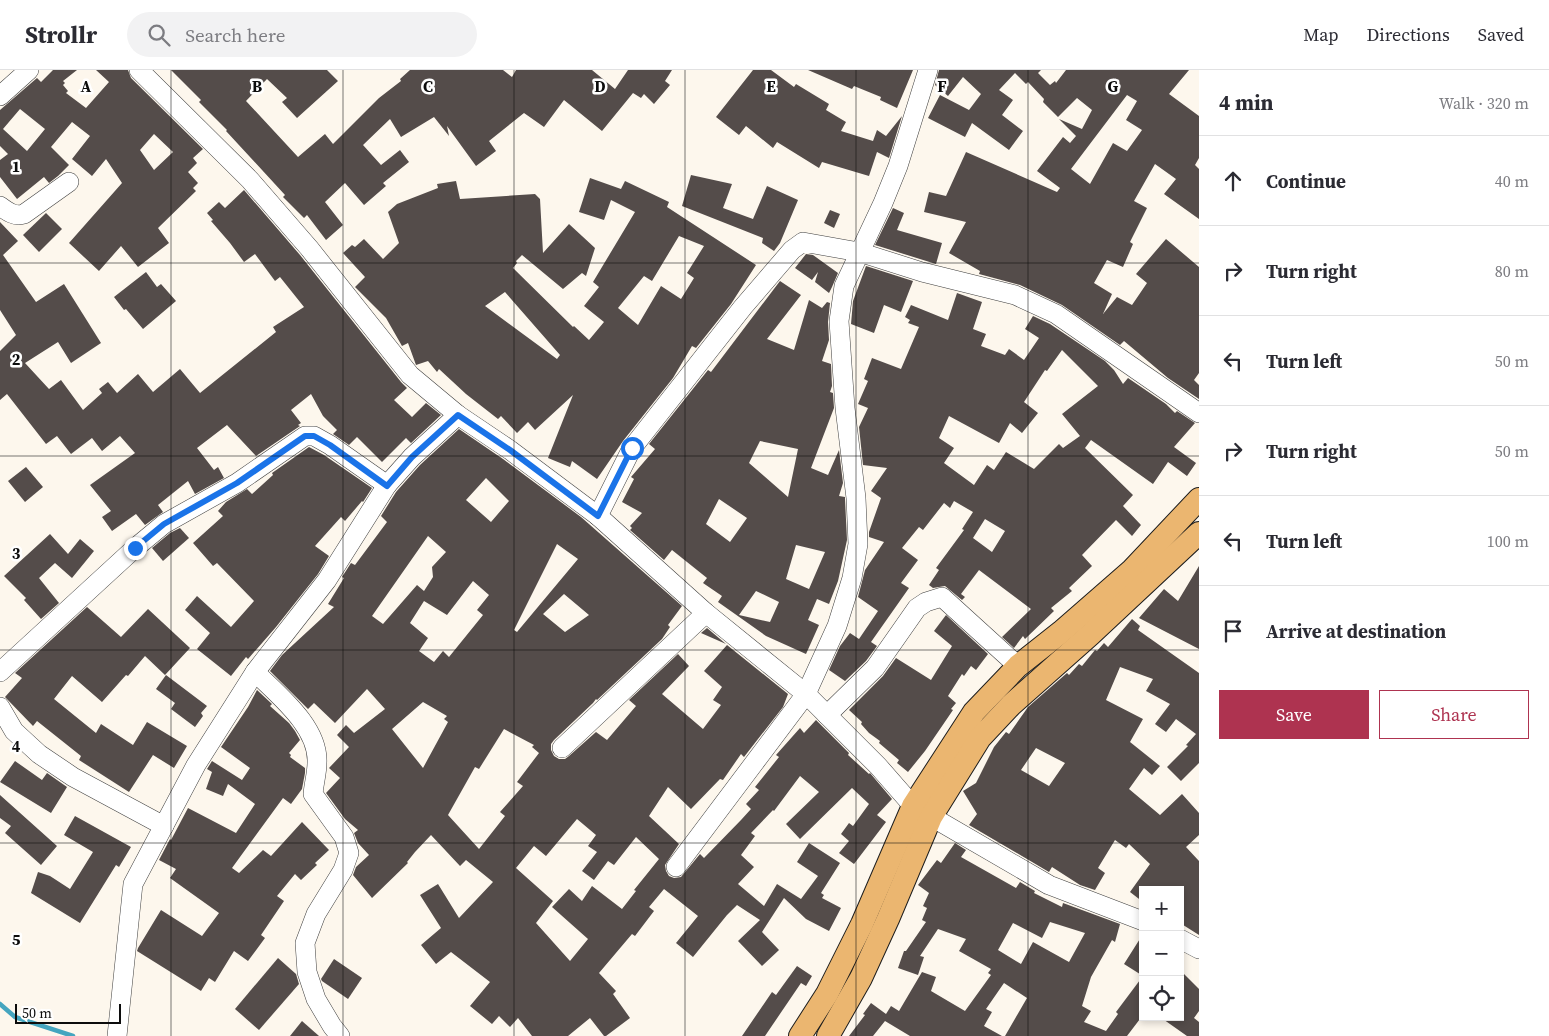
<!DOCTYPE html>
<meta charset="utf-8">
<style>
body{margin:0;font-family:"Source Serif 4",serif;background:#f2f2f3;color:#2b2b33}
.controls{position:absolute;right:15px;bottom:15px;display:grid;overflow:hidden;border-radius:0px;box-shadow:0 2px 8px #0003}
.controls button{width:45px;height:45px;display:grid;place-items:center;padding:0;border:0;border-bottom:1px solid #e1e1e2;background:#fff;color:#2b2b33;font:25px sans-serif}
.scale{position:absolute;left:15px;bottom:12px;width:106px;box-sizing:border-box;padding-left:5px;border:2px solid #0c0c0c;border-top:0;font-size:14px;line-height:18px;white-space:nowrap;color:#0c0c0c;-webkit-text-stroke:4px #fff;paint-order:stroke}
.stop{position:absolute;width:15px;height:15px;margin:-11px;border:4px solid #1a73e8;border-radius:50%;background:#fff}
.stop.end{background:#1a73e8;border-color:#fff;box-shadow:0 1px 5px #0008}
.list{margin:0;padding:0;list-style:none}
h2{display:flex;justify-content:space-between;align-items:center;height:65px;margin:0;padding:0 20px;font-size:21px}
h2 small{font-size:16px;font-weight:400;color:#7c7c81}
.list li{display:grid;grid-template-columns:32px 1fr auto;gap:15px;align-items:center;box-sizing:border-box;height:90px;padding:0 20px;border-top:1px solid #e1e1e2}
.list b{display:block;font-size:19px;white-space:nowrap}
.list em{font-size:16px;font-style:normal;color:#7c7c81}
.actions{display:flex;gap:10px;padding:15px 20px}
.actions a{flex:1;padding:11px 0;border:1px solid #ae3350;border-radius:0px;text-align:center;font-size:18px;color:#ae3350}
.actions .main{background:#ae3350;color:#fff}
.icon{flex:none;width:28px;height:28px;fill:none;stroke:currentColor;stroke-width:2;stroke-linecap:round;stroke-linejoin:round}
.map{position:relative;flex:none;width:1199px;height:966px;overflow:hidden}
header{display:flex;align-items:center;gap:30px;box-sizing:border-box;height:70px;padding:0 25px;background:#fff;border-bottom:1px solid #e1e1e2}
header strong{font-size:24px}
nav{display:flex;gap:28px;margin-inline-start:auto;font-size:18px}
.search{width:350px;height:45px;background:#f2f2f3;display:flex;align-items:center;gap:12px;box-sizing:border-box;padding:0 18px;border-radius:28px;color:#7c7c81;font-size:19px}
main{display:flex}
aside{flex:1;background:#fff}
.map>svg:first-child{display:block}
.lines{fill:none;stroke-linecap:round;stroke-linejoin:round}
.stream{stroke:#45a5bf;stroke-width:4.5}
.building{fill:#544c4a;fill-rule:evenodd}
.minor-casing{stroke:#3f3f3f;stroke-width:20}
.major-casing{stroke:#1d1d1d;stroke-width:24}
.minor{stroke:#fff;stroke-width:19}
.major{stroke:#ebb670;stroke-width:22}
.route{stroke:#1a73e8;stroke-width:6}
.grid{fill:none;stroke:#0c0c0c;stroke-width:1;stroke-opacity:0.55}
.grid-label{font-size:16px;text-anchor:middle;font-weight:bold;fill:#0c0c0c;stroke:#fff;stroke-width:5;stroke-linejoin:round;paint-order:stroke}
</style>
<header>
<strong>Strollr</strong>
<div class="search"><svg class="icon" aria-label="search" viewBox="0 0 24 24"><circle cx="10" cy="10" r="6"/><path d="M15 15l6 6"/></svg>Search here</div>
<nav><a>Map</a><a>Directions</a><a>Saved</a></nav>
</header>
<main>
<div class="map">
<svg width="1199" height="966" viewBox="0 0 1199 966">
<rect width="100%" height="100%" fill="#fdf7ed"/>
<g class="lines">
<polyline class="stream" points="0,934 15,947 73,966"/>
</g>
<g class="building">
<path d="M53 0H77L63 11 65 13 63 15 68 21 66 23 86 38 109 12 96 0H128L131 8 203 79 193 88 197 93 188 102 198 113 193 118 196 121 158 158 169 173 138 197 121 176 99 201 69 173 122 113 106 89 92 106 72 89 90 66 72 52 51 77 69 95 58 106 49 113 44 107 17 129 0 107V90L8 84 0 76V40L37 8 41 12ZM20 39 45 59 27 81 3 59ZM154 64 173 82 154 100 140 80Z"/>
<polygon points="171,0 327,0 338,11 297,48 282,32 287,28 267,9 246,31 298,87 325,64 333,74 379,28 401,11 400,9 410,0 503,0 512,7 516,0 592,0 615,19 628,0 672,0 665,11 670,15 654,34 644,24 641,28 633,23 602,61 564,30 544,57 524,43 489,71 496,81 476,96 447,56 449,66 434,47 401,67 390,49 363,75 381,95 400,80 409,92 383,113 386,116 364,135 345,113 325,132 343,155 326,170 307,145 304,148 283,127 285,125 226,61 227,60 199,32 201,30"/>
<polygon points="753,0 771,0 794,17 796,14 829,34 826,40 846,52 841,61 873,71 877,60 886,66 902,46 889,88 877,82 869,106 822,92 819,98 777,72 773,78 746,56 739,65 716,47"/>
<polygon points="808,0 913,0 897,38 880,30 881,27 854,16 852,19"/>
<path d="M939 0H1041L1038 3 1050 15 1055 11 1056 13 1066 0H1189L1169 24 1199 46V88L1195 95 1199 99V149L1164 124 1176 109 1155 94 1134 131 1147 138 1130 172 1133 174 1123 197 1107 190 1094 213 1112 224 1103 244 1117 227 1132 235 1147 213 1136 204 1166 169 1199 197V303L1194 310 1199 315V329L1168 308 1124 271 1120 275 1062 235 1020 215 979 204 980 201 949 183 966 152 924 142 929 122 946 126 966 82 1057 122 1060 118 1037 101 1063 67 1070 73 1076 66 1059 49 1082 59 1092 40 1077 28 1058 47 1043 32 1044 29 1028 12 1026 14 1015 3 999 20 1013 30 1002 45 1023 61 1009 80 972 53 965 67 928 48 940 25 969 40 981 24 963 7 948 26 935 15ZM1127 25 1137 31 1126 50 1142 60 1127 81 1113 73 1090 114 1071 99Z"/>
<polygon points="691,105 732,114 723,138 753,149 767,116 798,130 780,173 774,181 762,173 763,168 682,136"/>
<path d="M590 108 621 119 625 111 669 132 667 137 756 195 731 234 696 278 692 276 673 308 623 371 597 409 572 391 570 397 548 388 573 325 535 360 528 352 517 363 501 346 498 349 466 324 439 299 437 302 428 291 416 295 408 273 402 276 386 248 355 217 365 207 343 183 352 175 355 177 364 169 383 189 399 173 388 142 397 134 438 118 437 114 456 111 460 129 535 124 540 129 543 183 569 154 595 178 586 206 582 203 563 219 522 185 516 191 517 193 513 198 573 257 574 256 589 270 604 252 584 236 599 217 593 212 635 142 611 130 604 150 579 142ZM679 166 704 176 687 203 694 208 681 229 661 216 638 255 618 238 644 206 652 211ZM505 222 560 285 557 289 485 236Z"/>
<polygon points="244,120 300,185 401,312 407,318 394,330 412,347 426,333 441,345 411,373 406,368 382,392 357,367 349,375 333,364 337,360 323,346 311,324 291,340 301,353 298,355 300,356 256,386 227,355 197,378 214,400 218,397 224,408 195,424 188,411 158,435 163,442 145,455 136,444 112,461 102,447 111,441 90,415 135,383 120,366 102,381 92,368 71,384 57,366 46,374 7,324 0,330 0,281 16,265 0,240 0,152 18,171 3,185 36,232 64,214 101,273 71,293 58,272 25,293 49,319 61,310 83,340 102,323 99,319 108,312 117,323 138,304 153,322 180,299 200,323 276,262 273,257 304,237 280,207 275,211 255,184 244,192 230,173 211,151 213,150 207,143 219,132 225,138"/>
<polygon points="893,138 904,143 897,160 942,173 936,194 875,175"/>
<polygon points="830,140 840,144 834,158 824,153"/>
<polygon points="46,143 62,159 39,182 23,165"/>
<polygon points="806,184 813,185 838,203 832,217 829,223 815,212 818,202 812,210 795,198"/>
<polygon points="866,196 913,211 901,242 884,235 874,263 851,254 853,231"/>
<polygon points="146,202 157,217 161,214 176,231 143,259 126,239 124,240 114,227"/>
<path d="M780 211 801 225 767 269 794 280 809 230 822 238 827 232 830 233 828 252 829 270 822 291 831 294 832 316 830 322 833 323 834 338 811 398 828 405 839 380 843 413 839 426 845 427V429L847 470 838 511 829 534 817 529 808 550 819 555 806 584 766 566 718 532 722 526 703 513 707 508 672 480 664 490 630 460 632 458 630 456 642 443 622 432 634 409 631 407 655 379 649 374 708 300 711 302ZM760 371 798 379 788 427 749 393ZM719 429 747 448 730 472 706 454ZM796 475 825 482 809 519 786 509ZM756 521 779 532 770 552 739 545Z"/>
<path d="M957 223 982 232 973 259 986 264 981 276 1005 285 1009 279 1024 290 1039 268 1025 259 1033 246 1050 254 1105 291 1114 300 1123 314 1128 308 1166 334 1175 343 1177 341 1195 353 1174 377 1196 393 1187 406 1168 392 1153 414 1091 370 1085 378 1133 425 1123 436 1141 455 1132 466 1116 450 1082 485 1092 496 1069 518 1072 521 1051 538 1054 541 1025 569 1023 566 1014 578 1002 567 1031 539 979 500 961 524 965 527 962 530 945 516 933 518 929 515 939 500 936 498 964 460 962 459 973 442 954 431 950 438 944 433 923 460 919 457 902 478 918 490 901 513 909 518 871 572 877 576 866 591 845 611 829 600 840 576 850 563 859 569 878 541 858 527 865 500 884 472 869 467V462L881 428 871 421 887 398 863 395 859 357 868 338 858 334 868 311 864 309 872 288 901 299 919 257 908 253 910 250 905 247 911 235 948 250ZM1062 280 1098 316 1062 344 1080 366 1063 378 1059 374 1034 399 1006 382 994 400 987 395 974 415 944 393 954 378 939 368 949 346 999 373 1010 353 1022 363 1038 343 1024 332 1045 300 1047 301ZM985 449 1005 461 992 482 973 468Z"/>
<path d="M459 359 503 389 581 447 682 536 668 555 670 557 662 569 597 630 596 629 593 633 554 670 551 674V680L554 686 559 689H565L569 686 596 662 607 670 636 636 629 630 678 584 689 596 662 624 703 659 721 635 713 630 722 617 704 601 727 575 788 624 783 637 744 687 741 684 723 710 720 709 691 739 668 717 649 746 679 774 665 795 666 801 669 806 674 808 681 807 700 784 704 788 741 750 751 739 746 734 759 720 755 717 779 687 776 685 800 658 804 663 816 650 849 683 848 685 869 704 870 703 892 729 877 745 886 752 854 794 839 783 849 771 841 764 849 753 853 756 869 734 852 718 800 769 786 754 819 722 800 706 774 741 773 740 751 763 755 766 741 785 754 797 738 814 764 836 777 814 801 829 818 806 797 792 809 773 840 793 821 823 824 825 822 828 841 838 829 861 806 849 784 828 762 862 779 880 762 896 738 871 760 850 737 835 727 845 693 887 676 873 698 846 664 819 649 837 654 841 635 866 632 864 599 903 616 921 613 924 630 948 606 966H604L590 948 568 966H532L518 948 510 957 499 946 492 954 470 936 490 912 451 882 436 894 421 875 441 858 420 825 438 814 459 848 493 812 466 790 460 796 431 765 415 782 407 792 408 793 372 828 353 805 356 797 369 785 358 773 354 763 358 760 345 749 326 723 340 708 329 698 349 677 337 665 346 655 354 663 385 639 367 619 335 653 314 633 308 639 270 601 282 585 334 537 328 534 344 508 342 507 351 493 355 495 387 452 381 446 396 422 420 395ZM486 408 509 431 491 452 466 430ZM428 466 446 482 432 497 433 507 424 521 417 515 383 554 372 546ZM557 474 578 489 517 562 514 560ZM473 511 489 525 477 540 483 545 449 587 443 581 434 592 419 581 428 568 410 553 424 531 447 545ZM564 524 589 545 565 562 543 544ZM423 632 447 646 444 649 448 652 423 698 392 659ZM504 659 534 675 532 677 539 683 517 712 523 716 500 742 505 746 479 779 448 745 475 697 479 699ZM577 749 596 765 588 776 597 782 582 801 594 810 608 791 614 795 636 767 659 789 634 820 636 821 622 839 592 816 582 831 569 819 552 837 588 869 570 891 536 853 553 831 516 798 534 776 546 786Z"/>
<polygon points="309,377 324,385 372,418 363,432 362,431 345,451 341,447 315,476 329,486 318,504 276,557 248,589 246,587 231,606 197,579 210,563 185,540 197,526 231,557 254,531 217,493 213,496 193,473 223,446 218,441 226,432 247,419 252,424 273,405 272,403"/>
<polygon points="26,397 43,417 25,432 8,411"/>
<polygon points="180,458 189,468 163,491 152,478 170,463"/>
<polygon points="50,464 68,484 80,469 94,481 72,508 55,493 39,508 59,533 41,549 24,530 26,528 4,506"/>
<polygon points="1199,496 1199,579 1139,548 1164,519 1178,531"/>
<polygon points="87,537 121,567 148,539 190,578 165,605 145,586 128,606 126,605 102,632 72,606 54,629 96,663 101,654 133,675 147,652 187,676 174,698 153,685 129,722 79,690 81,686 37,651 33,656 5,627 22,608 15,603"/>
<polygon points="946,545 988,584 976,600 971,596 964,606 962,604 948,626 956,633 951,639 953,640 925,681 908,702 897,693 899,690 879,673 880,671 869,663 861,654 862,652 849,640 883,606 896,588 931,610 952,576 934,561"/>
<path d="M1132 549 1140 556 1138 560 1199 603V693L1181 711 1167 697 1188 676 1186 675 1196 664 1176 649 1166 662 1155 654 1170 634 1146 621 1153 609 1120 597 1106 630 1143 649 1130 672 1160 696 1152 705 1144 698 1129 719 1160 745 1182 724 1199 743V765L1186 777 1199 791V865L1180 853V820H1143V832L1130 822 1150 794 1129 774 1126 778 1115 770 1098 798 1105 803 1095 820 1080 815 1052 797 1049 802 969 755 977 744 963 721 976 713 994 677 1006 662 1009 664 1028 637 1067 603 1069 605 1079 594 1082 596 1095 580 1097 581 1104 573 1108 577ZM1036 678 1065 693 1049 716 1021 700Z"/>
<polygon points="707,558 726,574 701,563"/>
<polygon points="166,605 207,636 201,643 203,646 195,657 171,639 175,633 156,619"/>
<polygon points="257,620 272,634 270,636 289,653 295,661 300,670 289,683 291,685 290,687 305,698 305,703 302,719 291,734 283,728 232,798 239,803 263,780 271,786 302,752 329,780 315,793 317,795 301,810 295,804 277,826 284,831 261,865 265,868 248,891 234,881 215,912 209,908 201,921 137,881 138,878 161,840 202,866 219,843 170,808 176,799 159,790 170,769 171,770 188,738 236,763 255,734 228,714 223,726 206,719 212,702 207,699 212,691 242,710 250,698 221,677 248,637"/>
<polygon points="15,691 42,710 47,703 67,717 51,743 0,712"/>
<polygon points="0,725 57,776 41,795 5,763 11,756 0,748"/>
<polygon points="75,746 131,777 119,797 116,795 80,853 31,823 38,802 50,806 70,819 93,782 64,765"/>
<path d="M955 773 966 780 961 787 1016 818 1020 812 1035 821 1034 823 1062 837 1063 833 1120 854 1115 872 1112 870 1091 907 1082 936 1091 941 1084 952 1106 961 1118 944 1116 942 1143 906 1124 894 1143 864V945L1127 966H1005L1027 928 1004 913 986 939 992 942 984 956 1002 966H910L885 951 873 966H849L865 945 863 944 871 933 886 944 891 936 899 941 922 902 936 907 931 921 965 941 991 905 988 903 991 899 959 881 966 869 938 859 920 886 924 887 918 905 898 898 904 881H906L926 852 922 850 927 838 923 836 929 823 918 815 937 790 941 793ZM1050 852 1085 863 1069 892 1033 872 1021 894 998 880 1013 853 1042 868Z"/>
<polygon points="278,888 296,904 299,914 259,960 235,939"/>
<polygon points="334,889 362,908 348,929 322,911 321,909"/>
<polygon points="797,896 812,906 806,916 801,913 765,966 742,966 772,922 776,925"/>
<polygon points="1180,900 1199,919 1199,941 1194,948 1199,952 1199,966 1187,966 1160,947 1180,947"/>
<polygon points="302,951 319,966 290,966"/>
</g>
<g class="lines">
<defs>
<g id="minor">
<polyline points="139,0 250,110 309,178 410,305 458,345 510,380 598,446 706,543 806,624 878,696 913,736 1049,815 1143,851"/>
<polyline points="0,26 29,0"/>
<path d="M0 136C8 142 15 147 24 144L69 112"/>
<polyline points="598,446 632,378 743,237 792,180 803,172 859,182 922,202 1015,225 1056,244 1199,343"/>
<polyline points="0,602 135,478 164,454 237,413 305,366 314,366 330,375 387,415"/>
<path d="M255 602C278 625 319 657 317 693 317 703 314 713 313 724L344 767 349 783 343 800 316 844 305 873 307 902 316 929 332 956 340 966"/>
<polyline points="0,637 14,661 39,684 73,707 164,756"/>
<polyline points="827,645 875,598 917,538 926,532 942,527 1018,596"/>
<polyline points="562,678 706,543"/>
<polyline points="676,797 806,624 837,556 852,508 858,474 856,428 845,338 839,251 844,216 883,133 898,96 928,0"/>
<polyline points="1180,869 1199,879"/>
<polyline points="117,966 133,814 196,695 255,602 327,510 387,415 412,387 458,345"/>
</g>
<g id="major">
<polyline points="800,966 827,924 862,854 913,736 974,642 1018,596 1061,562 1132,500 1199,429"/>
<polyline points="828,966 861,908 888,849 931,747 980,668 1011,635 1091,564 1199,463"/>
</g>
</defs>
<use href="#minor" class="minor-casing"/>
<use href="#major" class="major-casing"/>
<use href="#minor" class="minor"/>
<use href="#major" class="major"/>
</g>
<g class="lines">
<polyline class="route" points="135,478 164,454 237,413 305,366 314,366 330,375 387,416 412,387 458,345 510,380 598,446 632,378"/>
</g>
<path class="grid" d="M171 0V966M343 0V966M514 0V966M685 0V966M856 0V966M1028 0V966M0 193H1199M0 386H1199M0 580H1199M0 773H1199"/>
<g class="grid-label">
<text x="86" y="22">A</text>
<text x="257" y="22">B</text>
<text x="428" y="22">C</text>
<text x="600" y="22">D</text>
<text x="771" y="22">E</text>
<text x="942" y="22">F</text>
<text x="1113" y="22">G</text>
<text x="16" y="102">1</text>
<text x="16" y="295">2</text>
<text x="16" y="489">3</text>
<text x="16" y="682">4</text>
<text x="16" y="875">5</text>
</g>
</svg>
<div class="controls">
<button>+</button>
<button>−</button>
<button><svg class="icon" aria-label="locate" viewBox="0 0 24 24"><circle cx="12" cy="12" r="6"/><path d="M12 2v4M12 18v4M2 12h4M18 12h4"/></svg></button>
</div>
<div class="scale">50 m</div>
<div class="stop" style="left:632px;top:378px"></div>
<div class="stop end" style="left:135px;top:478px"></div>
</div>
<aside>
<h2>4 min<small>Walk · 320 m</small></h2>
<ul class="list">
<li><svg class="icon" aria-label="ahead" viewBox="0 0 24 24"><path d="M12 20V5M6 11l6-6 6 6"/></svg><div><b>Continue</b></div><em>40 m</em></li>
<li><svg class="icon" aria-label="right" viewBox="0 0 24 24"><path d="M7 20v-9h11M14 6l5 5-5 5"/></svg><div><b>Turn right</b></div><em>80 m</em></li>
<li><svg class="icon" aria-label="left" viewBox="0 0 24 24"><path d="M17 20v-9H6M10 6l-5 5 5 5"/></svg><div><b>Turn left</b></div><em>50 m</em></li>
<li><svg class="icon" aria-label="right" viewBox="0 0 24 24"><path d="M7 20v-9h11M14 6l5 5-5 5"/></svg><div><b>Turn right</b></div><em>50 m</em></li>
<li><svg class="icon" aria-label="left" viewBox="0 0 24 24"><path d="M17 20v-9H6M10 6l-5 5 5 5"/></svg><div><b>Turn left</b></div><em>100 m</em></li>
<li><svg class="icon" aria-label="arrive" viewBox="0 0 24 24"><path d="M6 21V4h12l-3 4 3 4H6"/></svg><div><b>Arrive at destination</b></div></li>
</ul>
<div class="actions"><a class="main">Save</a><a>Share</a></div>
</aside>
</main>
